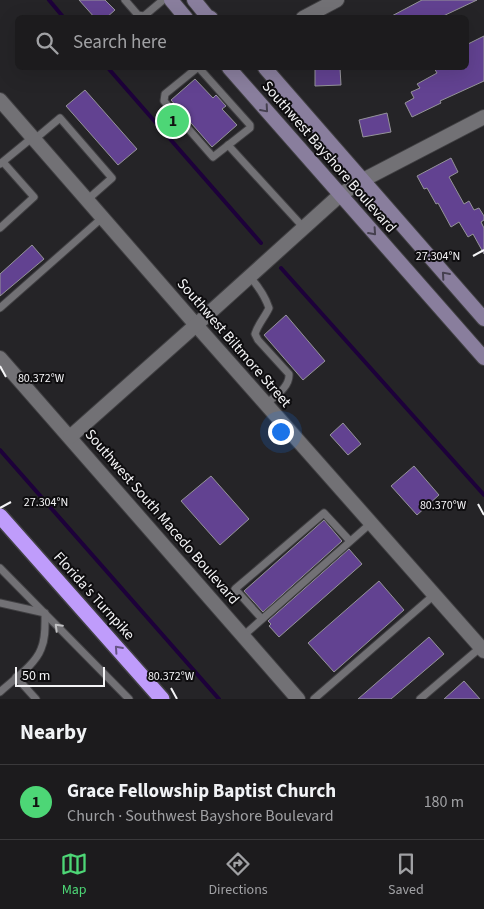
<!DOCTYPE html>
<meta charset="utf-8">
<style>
body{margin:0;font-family:"Source Sans 3",sans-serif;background:#29282a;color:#f1f3f6}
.scale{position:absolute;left:15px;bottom:12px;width:90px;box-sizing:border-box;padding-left:5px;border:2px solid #f4f4f6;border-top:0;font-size:14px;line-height:18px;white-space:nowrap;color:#f4f4f6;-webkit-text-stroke:4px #0e0d0f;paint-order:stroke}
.you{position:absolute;left:280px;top:431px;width:18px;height:18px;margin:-12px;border:4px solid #fff;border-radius:50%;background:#1a73e8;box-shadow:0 0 0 8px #1a73e833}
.badge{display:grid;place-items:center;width:32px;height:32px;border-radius:50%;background:#4dd676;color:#111;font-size:16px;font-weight:700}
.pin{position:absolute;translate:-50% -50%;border:2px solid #fff;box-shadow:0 1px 5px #0006}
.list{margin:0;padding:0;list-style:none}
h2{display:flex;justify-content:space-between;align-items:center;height:65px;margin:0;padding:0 20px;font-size:21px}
h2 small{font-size:16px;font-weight:400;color:#a0a1a4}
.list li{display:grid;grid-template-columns:32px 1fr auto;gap:15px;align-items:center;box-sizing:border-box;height:75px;padding:0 20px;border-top:1px solid #3a393b}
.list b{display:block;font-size:19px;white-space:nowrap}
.list p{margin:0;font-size:16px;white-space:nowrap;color:#a0a1a4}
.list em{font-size:16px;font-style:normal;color:#a0a1a4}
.icon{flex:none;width:28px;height:28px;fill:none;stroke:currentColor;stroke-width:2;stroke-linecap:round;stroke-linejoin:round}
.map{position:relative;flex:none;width:484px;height:699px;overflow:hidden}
.search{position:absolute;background:#1c1b1d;box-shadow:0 5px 20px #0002;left:15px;right:15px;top:15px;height:55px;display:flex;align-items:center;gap:12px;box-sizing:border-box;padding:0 18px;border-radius:8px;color:#a0a1a4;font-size:19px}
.sheet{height:140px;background:#1c1b1d}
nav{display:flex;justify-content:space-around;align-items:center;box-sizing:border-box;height:70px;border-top:1px solid #3a393b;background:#1c1b1d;font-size:14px;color:#a0a1a4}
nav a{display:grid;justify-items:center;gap:2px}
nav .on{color:#4dd676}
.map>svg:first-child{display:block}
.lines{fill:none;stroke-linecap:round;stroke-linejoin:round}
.stream{stroke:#1d013a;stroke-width:4}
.building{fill:#624291;stroke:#959499}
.service-casing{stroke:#414043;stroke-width:9}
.minor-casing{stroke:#414043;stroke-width:16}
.secondary-casing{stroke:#414043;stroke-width:16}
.motorway-casing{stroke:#414043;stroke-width:18}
.service{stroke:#727175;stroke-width:7}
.minor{stroke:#727175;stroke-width:14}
.secondary{stroke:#897e9d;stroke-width:14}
.motorway{stroke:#bf9cfb;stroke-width:15}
.oneway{stroke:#45404f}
.oneway2{stroke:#c0c0c2}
.oneway3{stroke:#665485}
.ticks{fill:none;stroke:#f4f4f6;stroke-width:2}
.labels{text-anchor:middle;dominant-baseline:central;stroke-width:4;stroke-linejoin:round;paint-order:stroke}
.street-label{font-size:15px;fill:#f4f4f6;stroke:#0e0d0f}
.ticks-label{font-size:12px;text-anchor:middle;fill:#f4f4f6;stroke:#0e0d0f;stroke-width:4;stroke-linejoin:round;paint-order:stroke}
</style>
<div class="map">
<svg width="484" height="699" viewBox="0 0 484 699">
<rect width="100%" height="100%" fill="#252427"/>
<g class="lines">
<g class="stream">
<polyline points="49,0 64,18"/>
<polyline points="108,68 261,243"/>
<polyline points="281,268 484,495"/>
<polyline points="0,450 219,699"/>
</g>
</g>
<g class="building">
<polygon points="79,0 105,0 115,10 106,18 95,18"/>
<polygon points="422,0 477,0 439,18 388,18"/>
<polygon points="484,36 484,81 440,101 441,103 412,117 405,103 414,98 411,92 420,88 417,84 437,73 434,68 466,68 466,45"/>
<polygon points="315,68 340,68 341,85 315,86"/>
<polygon points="195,79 213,98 216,95 226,106 222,109 237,125 212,147 171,100"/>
<polygon points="85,90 137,149 118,165 66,106"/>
<polygon points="387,113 391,132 363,137 359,120"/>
<polygon points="451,158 458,172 449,177 464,204 469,201 474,210 479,208 484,216 484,220 481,222 484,228 484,254 473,234 468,237 459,222 451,227 438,203 436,204 427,188 424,189 417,176"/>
<polygon points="32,245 44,259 0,296 0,274"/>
<polygon points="286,315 325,361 303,380 264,335"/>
<polygon points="343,423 361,444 348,455 330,435"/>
<polygon points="414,466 439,495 417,515 391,486"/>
<polygon points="211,476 249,519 220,545 181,501"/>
<polygon points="324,520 342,541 263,612 244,591"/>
<polygon points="349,549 362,564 279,637 269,626 271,624 268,621"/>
<polygon points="379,581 404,610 334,672 308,643"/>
<polygon points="429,637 444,654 391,699 358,699"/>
<polygon points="464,681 480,699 444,699"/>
</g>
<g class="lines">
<defs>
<g id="service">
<polyline points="125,0 138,15 144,16 163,0"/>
<polyline points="197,68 165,94 164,101 213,157 250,128 250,125 199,68"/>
<polyline points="35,139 60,118 112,178 87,200"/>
<polyline points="228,145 304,228"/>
<polyline points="0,164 33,137"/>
<polyline points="0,228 34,197 3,162"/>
<path d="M250 277C258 286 265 296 269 308 265 317 258 324 255 334L258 340 289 374C290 387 275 396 266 404"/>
<polyline points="0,308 103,217"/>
<polyline points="0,568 129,699"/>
<path d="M0 603 45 613C45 625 46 638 41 649 35 665 13 680 0 692"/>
<polyline points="262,619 235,589 324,513 350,541"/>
<polyline points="243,636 371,523"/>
<polyline points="16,677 36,699"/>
<polyline points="314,699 434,595"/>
<polyline points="420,699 481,647"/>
</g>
<g id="minor">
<polyline points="303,18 337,0"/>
<polyline points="0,100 196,325 484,651"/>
<polyline points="0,358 298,699"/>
<polyline points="70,437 196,325 340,195 363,180 484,117"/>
</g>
<g id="secondary">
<polyline points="171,0 186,18"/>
<polyline points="194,0 207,16 211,18"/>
<polyline points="229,68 484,358"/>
<polyline points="265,68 484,319"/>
</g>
<polyline id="motorway" points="0,516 162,699"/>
</defs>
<use href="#service" class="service-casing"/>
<use href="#minor" class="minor-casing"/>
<use href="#secondary" class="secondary-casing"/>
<use href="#motorway" class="motorway-casing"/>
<use href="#service" class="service"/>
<use href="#minor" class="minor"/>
<use href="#secondary" class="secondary"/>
<use href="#motorway" class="motorway"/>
</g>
<defs><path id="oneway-chevron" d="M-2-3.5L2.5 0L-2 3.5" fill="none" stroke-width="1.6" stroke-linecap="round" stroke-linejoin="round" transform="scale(1.25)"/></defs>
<g class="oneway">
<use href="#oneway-chevron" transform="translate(265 109) rotate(49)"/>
<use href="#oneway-chevron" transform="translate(373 232) rotate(48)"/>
<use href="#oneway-chevron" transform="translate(445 275) rotate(-131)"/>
</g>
<use class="oneway2" href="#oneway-chevron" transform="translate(58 627) rotate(-135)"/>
<use class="oneway3" href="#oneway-chevron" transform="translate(118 649) rotate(-132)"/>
<path class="ticks" d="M473 256 484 250M0 366 6 377M478 504 484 515M0 508 11 502M171 688 177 699"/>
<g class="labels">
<g class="street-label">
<text transform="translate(329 157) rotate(49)">Southwest Bayshore Boulevard</text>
<text transform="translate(234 343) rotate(49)">Southwest Biltmore Street</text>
<text transform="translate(162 517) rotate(49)">Southwest South Macedo Boulevard</text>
<text transform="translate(94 596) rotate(48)">Florida's Turnpike</text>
</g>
</g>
<g class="ticks-label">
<text x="438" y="260">27.304°N</text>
<text x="41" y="382">80.372°W</text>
<text x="46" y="506">27.304°N</text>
<text x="443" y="509">80.370°W</text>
<text x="171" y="680">80.372°W</text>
</g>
</svg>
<div class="scale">50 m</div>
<div class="you"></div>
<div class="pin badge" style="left:173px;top:121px">1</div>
<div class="search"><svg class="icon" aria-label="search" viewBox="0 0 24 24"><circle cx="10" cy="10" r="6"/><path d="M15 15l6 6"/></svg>Search here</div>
</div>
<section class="sheet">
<h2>Nearby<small></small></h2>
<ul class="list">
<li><span class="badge">1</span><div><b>Grace Fellowship Baptist Church</b><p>Church · Southwest Bayshore Boulevard</p></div><em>180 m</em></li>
</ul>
</section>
<nav>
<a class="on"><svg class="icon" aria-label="map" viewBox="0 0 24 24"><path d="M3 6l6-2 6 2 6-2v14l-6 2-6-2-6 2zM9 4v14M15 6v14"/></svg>Map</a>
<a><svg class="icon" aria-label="directions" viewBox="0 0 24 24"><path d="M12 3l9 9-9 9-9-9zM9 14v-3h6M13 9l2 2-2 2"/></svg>Directions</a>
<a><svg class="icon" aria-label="saved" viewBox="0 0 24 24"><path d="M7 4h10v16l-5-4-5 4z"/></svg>Saved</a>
</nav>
